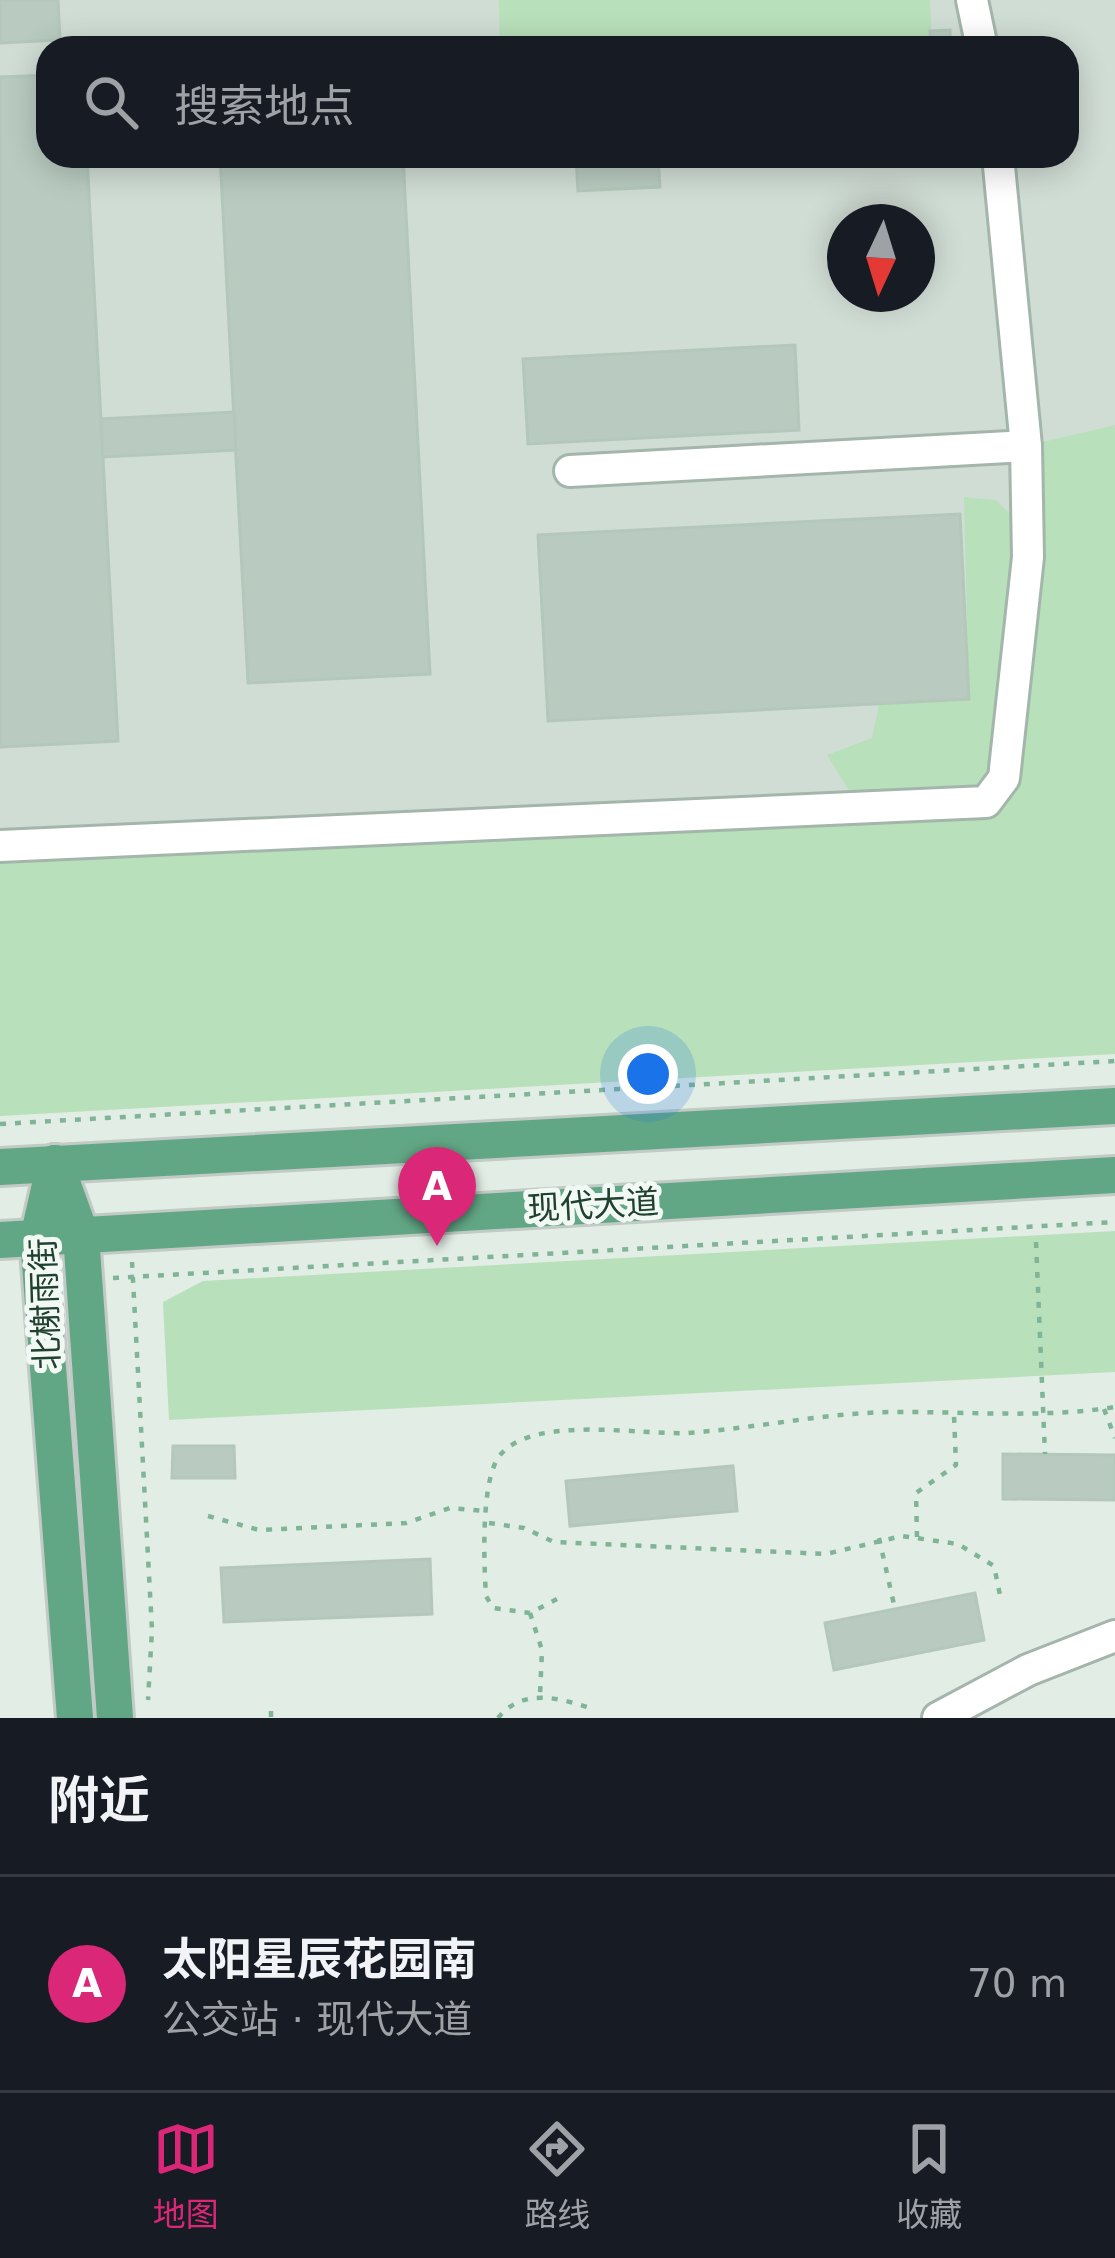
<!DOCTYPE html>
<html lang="zh">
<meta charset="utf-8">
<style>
body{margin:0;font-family:"DejaVu Sans","Noto Sans SC",sans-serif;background:#20242c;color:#f1f3f6}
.compass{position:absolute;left:827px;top:204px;width:108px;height:108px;border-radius:50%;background:#171b24;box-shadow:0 6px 30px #0003;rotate:184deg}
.you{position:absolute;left:648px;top:1074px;width:42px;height:42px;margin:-30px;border:9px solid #fff;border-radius:50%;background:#1a73e8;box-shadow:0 0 0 18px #1a73e833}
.badge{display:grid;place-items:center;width:78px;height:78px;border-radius:50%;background:#db2777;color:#fff;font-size:39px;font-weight:700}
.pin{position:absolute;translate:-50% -99px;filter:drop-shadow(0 3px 6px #0008)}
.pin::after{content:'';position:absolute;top:63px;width:42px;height:36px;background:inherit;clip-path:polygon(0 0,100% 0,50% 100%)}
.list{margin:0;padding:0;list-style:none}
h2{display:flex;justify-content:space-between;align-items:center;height:156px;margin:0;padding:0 48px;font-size:51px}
h2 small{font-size:39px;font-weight:400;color:#9ea1a6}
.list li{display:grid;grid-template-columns:78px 1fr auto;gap:36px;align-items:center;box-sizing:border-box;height:216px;padding:0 48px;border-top:3px solid #363941}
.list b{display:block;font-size:45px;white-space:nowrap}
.list p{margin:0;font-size:39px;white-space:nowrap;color:#9ea1a6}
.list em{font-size:39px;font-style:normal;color:#9ea1a6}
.icon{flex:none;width:66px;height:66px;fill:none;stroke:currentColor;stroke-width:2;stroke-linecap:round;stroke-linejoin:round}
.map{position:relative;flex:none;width:1115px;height:1718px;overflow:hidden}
.search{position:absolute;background:#171b24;box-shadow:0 6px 30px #0003;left:36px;right:36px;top:36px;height:132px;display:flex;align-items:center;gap:30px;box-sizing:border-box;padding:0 42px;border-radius:36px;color:#9ea1a6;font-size:45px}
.sheet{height:372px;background:#171b24}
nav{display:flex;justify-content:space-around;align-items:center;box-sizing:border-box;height:168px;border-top:3px solid #363941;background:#171b24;font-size:33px;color:#9ea1a6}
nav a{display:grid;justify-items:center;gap:6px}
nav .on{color:#db2777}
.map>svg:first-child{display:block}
.built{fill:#d0ddd4;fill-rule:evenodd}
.green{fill:#b8e0ba}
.building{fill:#b9cbc0;stroke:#b3c8ba;stroke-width:3}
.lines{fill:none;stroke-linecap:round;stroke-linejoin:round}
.minor-casing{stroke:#a4b6ab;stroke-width:36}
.major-casing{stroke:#c1cac5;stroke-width:42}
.path{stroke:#7fb497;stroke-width:4.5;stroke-dasharray:6 9;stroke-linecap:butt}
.minor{stroke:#fff;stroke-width:30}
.major{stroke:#62a785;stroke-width:36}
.labels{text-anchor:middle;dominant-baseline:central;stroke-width:10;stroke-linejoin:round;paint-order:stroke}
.street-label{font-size:33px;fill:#204030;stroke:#f2f9f4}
</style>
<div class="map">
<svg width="1115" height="1718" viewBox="0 0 1115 1718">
<rect width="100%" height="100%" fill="#e2ede5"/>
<path class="built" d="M0 0H1115V932L0 995ZM48 48H1067V156H48ZM845 222H917V294H845Z"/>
<g class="green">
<polygon points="499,0 930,0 932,48 500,48"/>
<polygon points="1115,425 1115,1054 0,1116 0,842 854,799 827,755 872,738 879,704 969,699 964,497 996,500 1019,523 1026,446"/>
<polygon points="1115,1231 1115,1372 169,1420 163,1302 203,1281"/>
</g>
<g class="building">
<polygon points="0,0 58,0 60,40 0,43"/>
<polygon points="950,30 950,48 931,48 930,31"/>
<polygon points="48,75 48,156 87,156 118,741 0,747 0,77"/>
<polygon points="220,156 403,156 430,674 248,683"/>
<polygon points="576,156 658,156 660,187 578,191"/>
<polygon points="795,345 799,430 528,444 523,359"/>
<polygon points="234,412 236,450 103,457 101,419"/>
<polygon points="960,514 969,699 548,721 538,535"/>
<polygon points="173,1446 234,1446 235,1478 172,1478"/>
<polygon points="1003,1454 1115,1455 1115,1500 1003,1499"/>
<polygon points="733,1466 737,1511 570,1526 566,1481"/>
<polygon points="430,1559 432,1614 224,1622 221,1568"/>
<polygon points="975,1593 984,1640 834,1670 825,1623"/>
</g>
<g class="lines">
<defs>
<g id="minor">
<polyline points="972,0 982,48"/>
<polyline points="570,471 1026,446"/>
<polyline points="0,846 986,802 1004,778 1028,557 1026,446 998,156"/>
<polyline points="938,1718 1028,1670 1115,1636"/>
</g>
<g id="major">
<polyline points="55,1163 81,1235 115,1718"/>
<polyline points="55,1163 38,1238 75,1718"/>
<polyline points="0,1167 1115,1106"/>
<polyline points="0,1240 1115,1175"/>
</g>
</defs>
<use href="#minor" class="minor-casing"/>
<use href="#major" class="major-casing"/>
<g class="path">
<polyline points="0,1124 1115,1061"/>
<polyline points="1036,1242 1045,1454"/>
<polyline points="132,1262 152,1630 148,1700"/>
<polyline points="113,1278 1115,1222"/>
<polyline points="1104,1409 1115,1438"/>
<polyline points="208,1516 259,1530 406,1523 450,1508 485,1511"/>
<polyline points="489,1523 524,1528 554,1542 826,1554 902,1536 958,1544 994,1566 1001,1600"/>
<polyline points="917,1537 916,1493 956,1465 954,1415"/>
<polyline points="879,1538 895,1609"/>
<path d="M557 1599 530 1613 493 1608 486 1596C484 1564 480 1477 501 1454 535 1415 640 1435 687 1433 760 1428 832 1411 905 1412 975 1412 1046 1418 1115 1407"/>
<polyline points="530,1613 542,1650 540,1695"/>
<polyline points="271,1711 271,1718"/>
<path d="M498 1718C523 1687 560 1698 593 1709"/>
</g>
<use href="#minor" class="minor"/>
<use href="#major" class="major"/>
</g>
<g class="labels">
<g class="street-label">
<text transform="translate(593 1205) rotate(-3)">现代大道</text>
<text transform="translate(45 1304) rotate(-92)">北榭雨街</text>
</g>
</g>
</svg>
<svg class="compass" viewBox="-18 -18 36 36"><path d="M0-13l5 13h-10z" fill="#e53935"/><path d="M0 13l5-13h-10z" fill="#9ea1a6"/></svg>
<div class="you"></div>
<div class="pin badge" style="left:437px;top:1246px">A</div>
<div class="search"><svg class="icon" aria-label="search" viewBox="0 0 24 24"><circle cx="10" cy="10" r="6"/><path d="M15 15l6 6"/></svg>搜索地点</div>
</div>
<section class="sheet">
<h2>附近<small></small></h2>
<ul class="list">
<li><span class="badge">A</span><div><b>太阳星辰花园南</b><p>公交站 · 现代大道</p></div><em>70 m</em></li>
</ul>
</section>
<nav>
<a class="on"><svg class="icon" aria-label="map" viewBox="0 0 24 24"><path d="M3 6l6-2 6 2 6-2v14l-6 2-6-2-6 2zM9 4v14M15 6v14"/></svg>地图</a>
<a><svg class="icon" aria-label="directions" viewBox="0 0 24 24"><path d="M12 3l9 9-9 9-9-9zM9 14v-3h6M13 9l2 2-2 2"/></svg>路线</a>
<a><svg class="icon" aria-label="saved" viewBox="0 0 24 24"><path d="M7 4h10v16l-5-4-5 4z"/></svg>收藏</a>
</nav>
